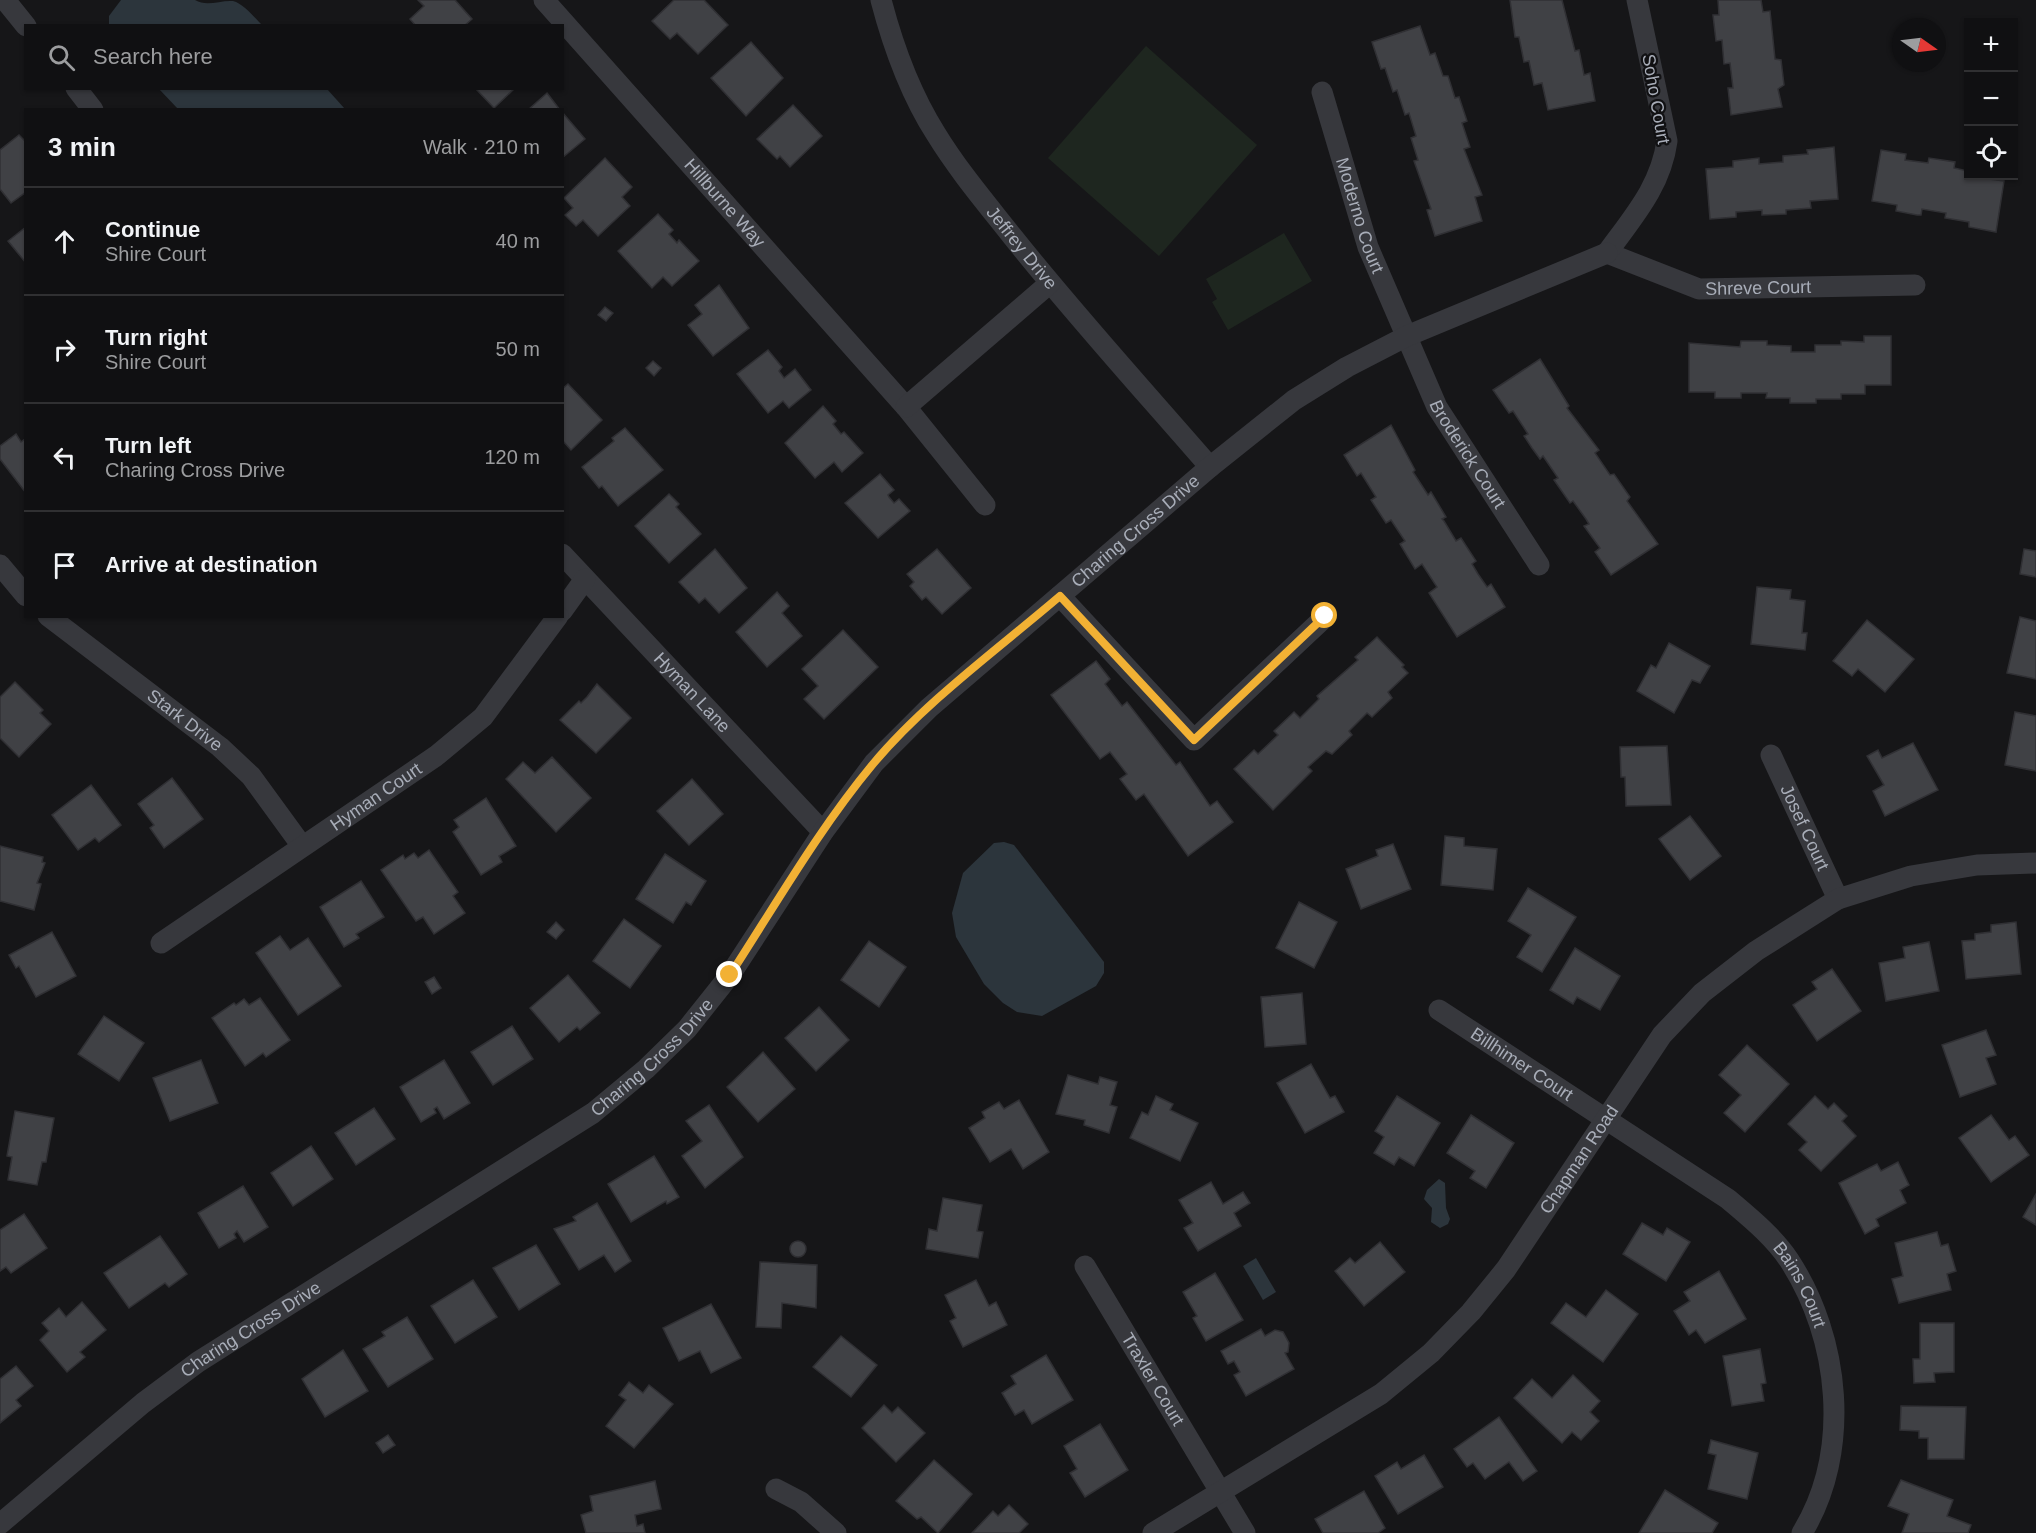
<!DOCTYPE html>
<meta charset="utf-8">
<style>
body{margin:0;font-family:Arial,sans-serif;background:#1e1e20;color:#f1f3f6}
.controls{position:absolute;right:18px;top:18px;display:grid;overflow:hidden;border-radius:0px;box-shadow:0 2px 4px #0004}
.controls button{width:54px;height:54px;display:grid;place-items:center;padding:0;border:0;border-bottom:2px solid #303032;background:#101012;color:#f1f3f6;font:30px sans-serif}
.compass{position:absolute;left:1892px;top:18px;width:54px;height:54px;border-radius:50%;background:#101012;box-shadow:0 2px 4px #0004;rotate:104deg}
.stop{position:absolute;width:18px;height:18px;margin:-14px;border:4px solid #f2b134;border-radius:50%;background:#fff}
.stop.end{background:#f2b134;border-color:#fff;box-shadow:0 2px 6px #0008}
.list{margin:0;padding:0;list-style:none}
h2{display:flex;justify-content:space-between;align-items:center;height:78px;margin:0;padding:0 24px;font-size:26px}
h2 small{font-size:20px;font-weight:400;color:#9c9d9f}
.list li{display:grid;grid-template-columns:39px 1fr auto;gap:18px;align-items:center;box-sizing:border-box;height:108px;padding:0 24px;border-top:2px solid #303032}
.list b{display:block;font-size:22px;white-space:nowrap}
.list p{margin:0;font-size:20px;white-space:nowrap;color:#9c9d9f}
.list em{font-size:20px;font-style:normal;color:#9c9d9f}
.icon{flex:none;width:33px;height:33px;fill:none;stroke:currentColor;stroke-width:2;stroke-linecap:round;stroke-linejoin:round}
.map{position:relative;flex:none;width:2036px;height:1533px;overflow:hidden}
.search{position:absolute;background:#101012;box-shadow:0 2px 4px #0004;left:24px;top:24px;width:540px;height:66px;display:flex;align-items:center;gap:15px;box-sizing:border-box;padding:0 21px;border-radius:0px;color:#9c9d9f;font-size:22px}
.panel{position:absolute;background:#101012;box-shadow:0 2px 4px #0004;left:24px;top:108px;width:540px;height:510px;border-radius:0px}
.map>svg:first-child{display:block}
.green{fill:#1e261f}
.water{fill:#2c353c}
.building{fill:#404145;stroke:#303034;stroke-width:1.5}
.lines{fill:none;stroke-linecap:round;stroke-linejoin:round}
.street{stroke:#37383d;stroke-width:21}
.route{stroke:#f2b134;stroke-width:8}
.labels{text-anchor:middle;dominant-baseline:central;stroke-width:4.5;stroke-linejoin:round;paint-order:stroke}
.street-label{font-size:18px;fill:#a8adb8;stroke:#111113}
</style>
<div class="map">
<svg width="2036" height="1533" viewBox="0 0 2036 1533">
<rect width="100%" height="100%" fill="#161618"/>
<g class="green">
<polygon points="1146,46 1257,145 1159,256 1048,158"/>
<polygon points="1284,233 1312,281 1228,330 1212,302 1217,299 1206,279"/>
</g>
<g class="water">
<path d="M121 0H195C207 7 220 0 233 1 244 4 254 17 262 25H109V16Z"/>
<polygon points="159,89 327,89 345,109 178,109"/>
<polygon points="1004,842 1014,845 1104,962 1104,973 1096,986 1042,1016 1017,1012 1003,1003 984,984 956,937 952,913 963,873 994,843"/>
<polygon points="1439,1179 1445,1183 1446,1208 1450,1219 1448,1224 1440,1228 1431,1222 1432,1208 1424,1199 1427,1190"/>
<polygon points="1256,1258 1276,1292 1263,1300 1243,1266"/>
</g>
<g class="building">
<polygon points="418,0 455,0 472,19 464,26 416,26 410,19 424,6"/>
<polygon points="674,0 704,0 728,25 698,54 677,33 670,39 652,21"/>
<polygon points="1510,0 1562,0 1575,51 1579,50 1584,75 1590,73 1595,101 1548,110 1542,83 1534,85 1529,61 1524,62 1519,37 1515,37"/>
<polygon points="1718,0 1761,0 1763,12 1770,11 1775,59 1781,60 1784,85 1778,89 1782,107 1731,115 1728,88 1733,88 1730,63 1724,64 1722,40 1716,41 1713,15 1719,15"/>
<polygon points="1420,26 1430,55 1435,53 1443,76 1448,76 1455,98 1459,97 1467,121 1462,123 1470,147 1464,149 1482,195 1475,197 1482,221 1435,236 1427,210 1431,209 1414,161 1418,160 1411,138 1416,136 1409,113 1405,115 1397,90 1393,92 1385,68 1381,69 1372,42"/>
<polygon points="751,42 783,78 746,116 711,78"/>
<polygon points="475,88 515,88 494,108"/>
<polygon points="547,93 560,110 528,110"/>
<polygon points="793,105 822,136 790,167 780,156 777,159 757,139"/>
<polygon points="562,112 585,139 562,158"/>
<polygon points="19,135 26,142 26,192 11,203 0,189 0,150"/>
<polygon points="1834,147 1838,199 1810,201 1811,208 1786,210 1786,214 1762,215 1762,210 1736,212 1736,217 1710,219 1706,169 1733,167 1733,161 1759,158 1759,164 1783,162 1783,156 1808,154 1807,150"/>
<polygon points="1881,150 1906,154 1905,160 1928,163 1929,158 1955,162 1954,168 1968,171 1968,176 2004,181 1996,232 1969,227 1969,222 1945,218 1946,213 1922,209 1921,215 1917,215 1896,211 1897,205 1872,201"/>
<polygon points="605,158 632,187 622,197 630,206 598,236 583,220 576,226 565,215 573,208 564,198"/>
<polygon points="658,214 673,230 669,234 677,243 679,240 699,261 672,286 663,277 652,288 618,251"/>
<polygon points="26,227 26,263 8,241"/>
<polygon points="719,285 749,328 713,356 688,325 702,314 695,305"/>
<polygon points="605,307 613,313 606,321 598,315"/>
<polygon points="1864,336 1891,336 1891,385 1865,385 1865,394 1841,394 1841,399 1816,399 1816,403 1790,403 1790,398 1766,398 1767,393 1741,393 1741,398 1715,398 1715,392 1689,392 1689,343 1740,347 1741,341 1767,341 1767,345 1791,346 1791,352 1815,352 1815,345 1841,345 1841,341 1864,342"/>
<polygon points="768,350 782,367 779,371 784,378 795,369 811,390 789,408 783,401 768,413 737,374"/>
<polygon points="1540,359 1569,406 1567,408 1599,450 1595,453 1610,475 1614,474 1630,497 1627,501 1658,544 1611,575 1595,552 1600,548 1584,526 1589,524 1586,519 1573,501 1570,503 1554,480 1558,478 1543,456 1540,459 1532,448 1524,436 1528,434 1513,411 1509,413 1493,390"/>
<polygon points="653,361 661,368 654,376 646,368"/>
<polygon points="568,384 602,420 571,450 562,440 562,389"/>
<polygon points="823,406 836,421 833,424 841,434 844,432 863,453 842,472 834,462 815,478 785,443"/>
<polygon points="1391,425 1415,470 1413,472 1415,475 1428,495 1431,492 1446,517 1442,519 1444,521 1456,541 1461,538 1476,561 1472,564 1478,574 1487,587 1491,584 1505,607 1457,637 1429,593 1437,587 1422,564 1415,569 1400,544 1405,541 1391,520 1386,523 1371,500 1376,497 1361,473 1357,476 1344,455"/>
<polygon points="625,428 663,470 618,506 602,486 599,488 582,467 614,441 612,438"/>
<polygon points="16,434 21,442 26,438 26,493 0,459 0,446"/>
<polygon points="880,474 894,490 888,495 889,497 894,503 899,499 910,511 878,538 845,503"/>
<polygon points="669,494 679,504 676,507 701,534 669,563 635,526"/>
<polygon points="715,549 747,588 719,613 705,598 699,603 679,582"/>
<polygon points="937,549 971,588 942,614 926,597 922,600 910,586 914,582 907,574"/>
<polygon points="2024,549 2036,551 2036,577 2020,574"/>
<polygon points="1757,587 1791,590 1790,599 1805,601 1802,633 1807,633 1805,650 1751,644"/>
<polygon points="777,592 789,606 782,613 802,636 767,667 736,632"/>
<polygon points="2020,617 2036,621 2036,679 2007,673"/>
<polygon points="1867,620 1914,659 1885,692 1858,669 1852,676 1833,661"/>
<polygon points="843,630 878,667 824,719 804,699 818,686 802,669"/>
<polygon points="1377,637 1404,665 1402,667 1408,673 1388,692 1392,698 1372,717 1367,713 1349,731 1352,735 1332,754 1326,751 1308,767 1312,771 1273,810 1234,769 1254,750 1258,754 1278,735 1274,731 1294,712 1300,718 1319,699 1317,696 1358,660 1355,657"/>
<polygon points="1669,643 1710,666 1700,683 1692,680 1674,713 1637,691 1651,665 1656,668"/>
<polygon points="1096,661 1110,679 1105,684 1122,706 1127,702 1176,765 1180,762 1210,806 1217,801 1233,822 1188,856 1144,794 1136,800 1120,779 1127,774 1110,752 1100,759 1051,695"/>
<polygon points="15,682 43,710 40,713 51,724 19,757 0,738 0,697"/>
<polygon points="597,684 631,718 596,753 560,720 579,701 581,703 587,697"/>
<polygon points="2015,712 2036,716 2036,771 2005,765"/>
<polygon points="1913,743 1938,790 1885,816 1873,791 1884,785 1867,756 1878,750 1882,758"/>
<polygon points="1667,746 1671,805 1626,806 1625,777 1621,777 1620,747"/>
<polygon points="552,757 591,798 556,832 506,779 523,762 535,773"/>
<polygon points="172,778 203,819 164,848 150,828 154,825 138,804"/>
<polygon points="692,779 723,814 689,845 657,811"/>
<polygon points="91,785 121,825 99,842 95,838 78,850 52,815"/>
<polygon points="486,798 516,846 499,856 502,862 481,875 453,832 459,827 454,820"/>
<polygon points="1690,816 1721,856 1690,880 1659,839"/>
<polygon points="1445,836 1464,838 1464,846 1497,849 1493,890 1441,885"/>
<polygon points="1393,844 1411,889 1361,909 1346,869 1378,856 1376,850"/>
<polygon points="0,846 43,857 42,862 45,863 37,883 41,884 34,910 0,901"/>
<polygon points="429,850 458,892 453,896 465,913 434,934 423,917 416,921 381,870 403,855 405,859 414,853 418,858"/>
<polygon points="665,854 706,881 691,905 686,902 673,923 636,899"/>
<polygon points="361,881 384,917 356,934 359,938 344,947 320,907"/>
<polygon points="1528,888 1576,917 1542,972 1517,957 1531,935 1508,921"/>
<polygon points="1299,902 1337,922 1314,968 1276,948"/>
<polygon points="624,919 661,946 630,988 593,961"/>
<polygon points="556,922 564,930 556,939 547,932"/>
<polygon points="2016,922 2021,974 1966,979 1962,941 1975,940 1975,934 1991,932 1991,925"/>
<polygon points="52,932 76,976 36,997 19,966 16,968 9,955"/>
<polygon points="280,936 290,950 308,938 341,986 298,1015 256,953"/>
<polygon points="869,941 906,967 879,1007 841,980"/>
<polygon points="1929,942 1939,991 1886,1001 1879,963 1905,958 1903,947"/>
<polygon points="1575,948 1620,976 1600,1010 1577,997 1573,1004 1550,990"/>
<polygon points="1832,969 1861,1011 1817,1041 1793,1005 1817,989 1812,982"/>
<polygon points="568,975 600,1013 580,1030 577,1027 559,1042 530,1008"/>
<polygon points="434,977 441,988 432,994 425,982"/>
<polygon points="1302,993 1306,1044 1265,1047 1261,997"/>
<polygon points="260,998 290,1040 266,1057 263,1053 245,1066 212,1018 234,1003 236,1005 244,999 249,1005"/>
<polygon points="819,1007 849,1040 816,1071 785,1038"/>
<polygon points="104,1016 144,1043 119,1081 78,1054"/>
<polygon points="512,1026 533,1059 493,1085 471,1052"/>
<polygon points="1986,1030 1996,1055 1986,1058 1996,1084 1960,1097 1942,1045"/>
<polygon points="1747,1045 1789,1084 1745,1132 1724,1113 1741,1095 1719,1075"/>
<polygon points="763,1052 795,1089 758,1122 727,1087"/>
<polygon points="201,1060 218,1103 170,1121 153,1078"/>
<polygon points="444,1060 470,1103 444,1119 437,1107 434,1109 436,1113 421,1122 400,1087"/>
<polygon points="1311,1064 1330,1098 1335,1096 1344,1112 1305,1133 1277,1083"/>
<polygon points="1068,1075 1098,1084 1100,1077 1117,1082 1110,1105 1117,1107 1109,1133 1084,1125 1085,1120 1056,1114"/>
<polygon points="1156,1096 1173,1104 1170,1110 1198,1123 1180,1161 1130,1138 1142,1112 1148,1115"/>
<polygon points="1397,1096 1440,1123 1414,1166 1399,1157 1394,1165 1374,1153 1384,1137 1375,1131"/>
<polygon points="1815,1096 1828,1109 1834,1103 1847,1116 1842,1121 1856,1136 1821,1171 1799,1150 1807,1142 1788,1124"/>
<polygon points="1019,1100 1049,1152 1023,1169 1011,1149 990,1162 969,1128 985,1118 982,1112 999,1102 1004,1109"/>
<polygon points="709,1105 743,1157 705,1188 682,1156 702,1141 686,1121"/>
<polygon points="374,1108 395,1139 356,1165 335,1133"/>
<polygon points="15,1111 54,1118 47,1156 46,1162 42,1162 37,1185 8,1180 12,1157 7,1156"/>
<polygon points="1471,1115 1514,1143 1486,1188 1470,1178 1475,1171 1447,1153"/>
<polygon points="1991,1115 2009,1140 2015,1136 2029,1155 1991,1182 1959,1138"/>
<polygon points="311,1146 333,1179 293,1206 271,1173"/>
<polygon points="654,1156 679,1197 667,1204 666,1201 631,1222 608,1184"/>
<polygon points="1898,1162 1909,1185 1900,1190 1906,1203 1876,1219 1879,1226 1865,1234 1839,1183 1877,1164 1881,1171"/>
<polygon points="1211,1182 1223,1204 1243,1192 1250,1203 1234,1213 1241,1226 1198,1251 1184,1228 1193,1223 1179,1200"/>
<polygon points="243,1186 268,1227 244,1242 237,1231 234,1234 236,1238 219,1248 198,1213"/>
<polygon points="2036,1194 2036,1225 2023,1217"/>
<polygon points="943,1198 982,1205 977,1231 983,1232 978,1258 926,1249 929,1229 937,1231"/>
<polygon points="597,1203 631,1261 615,1272 604,1255 579,1270 554,1229 576,1221 573,1217"/>
<polygon points="24,1214 47,1248 11,1273 6,1267 0,1271 0,1230"/>
<polygon points="1642,1223 1663,1235 1667,1228 1690,1242 1666,1281 1623,1254"/>
<polygon points="1937,1232 1941,1246 1948,1244 1956,1271 1947,1274 1951,1290 1899,1303 1892,1279 1903,1276 1895,1243"/>
<polygon points="160,1236 187,1274 169,1287 165,1283 129,1308 104,1273"/>
<circle cx="798" cy="1249" r="8"/>
<polygon points="1380,1242 1405,1272 1364,1306 1335,1271 1350,1258 1355,1263"/>
<polygon points="536,1245 560,1284 519,1310 493,1268"/>
<polygon points="760,1262 817,1265 816,1308 782,1303 781,1328 756,1327"/>
<polygon points="1719,1271 1746,1319 1705,1343 1696,1330 1689,1335 1674,1311 1690,1301 1684,1292"/>
<polygon points="1215,1273 1243,1320 1206,1341 1193,1318 1197,1316 1183,1292"/>
<polygon points="473,1280 497,1317 455,1343 431,1306"/>
<polygon points="976,1280 989,1306 996,1302 1007,1325 963,1347 950,1321 956,1318 945,1295"/>
<polygon points="1606,1290 1638,1314 1603,1362 1551,1323 1566,1303 1586,1317"/>
<polygon points="82,1302 106,1330 80,1352 85,1357 67,1372 40,1340 49,1331 42,1323 59,1308 66,1317"/>
<polygon points="711,1304 741,1358 711,1373 700,1351 679,1361 663,1328"/>
<polygon points="407,1317 433,1359 388,1387 363,1349 385,1336 382,1332"/>
<polygon points="1920,1323 1954,1323 1954,1372 1934,1373 1935,1382 1914,1383 1913,1359 1920,1359"/>
<polygon points="1261,1329 1265,1336 1275,1330 1283,1332 1289,1343 1288,1352 1285,1353 1294,1369 1246,1396 1234,1375 1240,1372 1234,1361 1228,1364 1221,1351"/>
<polygon points="841,1336 877,1365 851,1397 813,1367"/>
<polygon points="1760,1349 1766,1383 1761,1384 1764,1401 1732,1406 1723,1356"/>
<polygon points="343,1350 368,1391 325,1417 302,1379"/>
<polygon points="1046,1355 1073,1400 1032,1424 1024,1410 1015,1415 1002,1393 1016,1384 1011,1376"/>
<polygon points="16,1366 33,1386 16,1400 21,1406 0,1423 0,1379"/>
<polygon points="1573,1375 1600,1401 1590,1412 1599,1421 1581,1440 1572,1432 1562,1443 1514,1398 1532,1379 1552,1398"/>
<polygon points="629,1382 643,1393 649,1385 673,1404 634,1448 606,1426 626,1400 619,1395"/>
<polygon points="884,1405 892,1413 898,1407 925,1433 896,1462 862,1428"/>
<polygon points="1901,1406 1966,1407 1964,1459 1928,1459 1928,1438 1919,1438 1919,1431 1900,1430"/>
<polygon points="1499,1417 1537,1471 1523,1481 1509,1462 1485,1479 1473,1463 1467,1467 1454,1449"/>
<polygon points="1100,1424 1128,1470 1085,1497 1070,1473 1077,1469 1064,1446"/>
<polygon points="388,1435 395,1445 383,1453 376,1443"/>
<polygon points="1711,1440 1758,1453 1747,1499 1708,1489 1716,1455 1708,1453"/>
<polygon points="1424,1455 1443,1487 1398,1514 1375,1476 1397,1462 1401,1469"/>
<polygon points="934,1460 972,1494 938,1533 921,1517 917,1519 896,1501"/>
<polygon points="1901,1480 1953,1500 1947,1516 1971,1525 1968,1533 1902,1533 1909,1514 1888,1506"/>
<polygon points="655,1481 661,1509 635,1515 637,1526 643,1524 645,1533 586,1533 581,1515 593,1511 590,1496"/>
<polygon points="1665,1490 1718,1523 1712,1533 1639,1533"/>
<polygon points="1364,1491 1385,1528 1378,1533 1323,1533 1315,1519"/>
<polygon points="1009,1505 1028,1524 1019,1533 972,1533 993,1511 998,1516"/>
</g>
<g class="lines">
<g class="street">
<polyline points="5,0 26,26"/>
<path id="s1" d="M544 0 906 407 985 505"/>
<path id="s2" d="M881 0C893 46 910 93 936 134 958 170 986 203 1012 236 1075 315 1144 391 1210 467"/>
<polyline points="76,88 93,110"/>
<path id="s3" d="M1322 92 1368 247 1437 407 1539 565"/>
<path id="s4" d="M1607 253 1699 289 1915 285"/>
<path d="M1607 253C1633 217 1661 186 1667 141L1637 0"/>
<polyline points="906,407 1050,283"/>
<path id="s5" d="M562 554 823 832"/>
<polyline points="0,565 26,596"/>
<polyline points="1060,596 1194,740 1325,617"/>
<polyline points="562,611 585,579"/>
<path id="s6" d="M48 616 220 747 251 776 302 846"/>
<path id="s7" d="M1771 755 1838 899"/>
<path id="s8" d="M161 943 436 756 483 717 558 616"/>
<path id="s9" d="M1439 1010 1728 1199C1749 1217 1773 1236 1789 1260 1840 1338 1852 1451 1802 1533"/>
<path id="s10" d="M1085 1266 1245 1533"/>
<polyline points="776,1489 801,1502 836,1533"/>
<path id="s11" d="M0 1524 143 1403 198 1362 593 1113 646 1069 687 1029 730 975 823 832 874 763 929 708 1210 467 1294 400 1347 367 1407 336 1607 253"/>
<path id="s12" d="M1153 1533 1381 1394 1431 1353 1471 1312 1506 1269 1662 1035 1702 993 1756 951 1838 899 1911 876 1977 865 2036 863"/>
</g>
</g>
<g class="lines">
<path class="route" d="M730 975C776 904 819 829 873 764 925 702 998 649 1060 596L1194 740 1325 616"/>
</g>
<g class="labels">
<g class="street-label">
<text transform="translate(1656 99) rotate(80)">Soho Court</text>
<text stroke="none"><textPath href="#s1" startOffset="272">Hillburne Way</textPath></text>
<text stroke="none"><textPath href="#s3" startOffset="129">Moderno Court</textPath></text>
<text stroke="none"><textPath href="#s2" startOffset="288">Jeffrey Drive</textPath></text>
<text stroke="none"><textPath href="#s4" startOffset="158">Shreve Court</textPath></text>
<text stroke="none"><textPath href="#s3" startOffset="392">Broderick Court</textPath></text>
<text stroke="none"><textPath href="#s11" startOffset="1524">Charing Cross Drive</textPath></text>
<text stroke="none"><textPath href="#s5" startOffset="190">Hyman Lane</textPath></text>
<text stroke="none"><textPath href="#s6" startOffset="172">Stark Drive</textPath></text>
<text stroke="none"><textPath href="#s8" startOffset="260">Hyman Court</textPath></text>
<text stroke="none"><textPath href="#s7" startOffset="80">Josef Court</textPath></text>
<text stroke="none"><textPath href="#s11" startOffset="804">Charing Cross Drive</textPath></text>
<text stroke="none"><textPath href="#s9" startOffset="99">Billhimer Court</textPath></text>
<text stroke="none"><textPath href="#s12" startOffset="576">Chapman Road</textPath></text>
<text stroke="none"><textPath href="#s9" startOffset="459">Bains Court</textPath></text>
<text stroke="none"><textPath href="#s11" startOffset="318">Charing Cross Drive</textPath></text>
<text stroke="none"><textPath href="#s10" startOffset="132">Traxler Court</textPath></text>
</g>
</g>
</svg>
<div class="controls">
<button>+</button>
<button>−</button>
<button><svg class="icon" aria-label="locate" viewBox="0 0 24 24"><circle cx="12" cy="12" r="6"/><path d="M12 2v4M12 18v4M2 12h4M18 12h4"/></svg></button>
</div>
<svg class="compass" viewBox="-18 -18 36 36"><path d="M0-13l5 13h-10z" fill="#e53935"/><path d="M0 13l5-13h-10z" fill="#9c9d9f"/></svg>
<div class="stop" style="left:1325px;top:616px"></div>
<div class="stop end" style="left:730px;top:975px"></div>
<div class="search"><svg class="icon" aria-label="search" viewBox="0 0 24 24"><circle cx="10" cy="10" r="6"/><path d="M15 15l6 6"/></svg>Search here</div>
<section class="panel">
<h2>3 min<small>Walk · 210 m</small></h2>
<ul class="list">
<li><svg class="icon" aria-label="ahead" viewBox="0 0 24 24"><path d="M12 20V5M6 11l6-6 6 6"/></svg><div><b>Continue</b><p>Shire Court</p></div><em>40 m</em></li>
<li><svg class="icon" aria-label="right" viewBox="0 0 24 24"><path d="M7 20v-9h11M14 6l5 5-5 5"/></svg><div><b>Turn right</b><p>Shire Court</p></div><em>50 m</em></li>
<li><svg class="icon" aria-label="left" viewBox="0 0 24 24"><path d="M17 20v-9H6M10 6l-5 5 5 5"/></svg><div><b>Turn left</b><p>Charing Cross Drive</p></div><em>120 m</em></li>
<li><svg class="icon" aria-label="arrive" viewBox="0 0 24 24"><path d="M6 21V4h12l-3 4 3 4H6"/></svg><div><b>Arrive at destination</b></div></li>
</ul>
</section>
</div>
